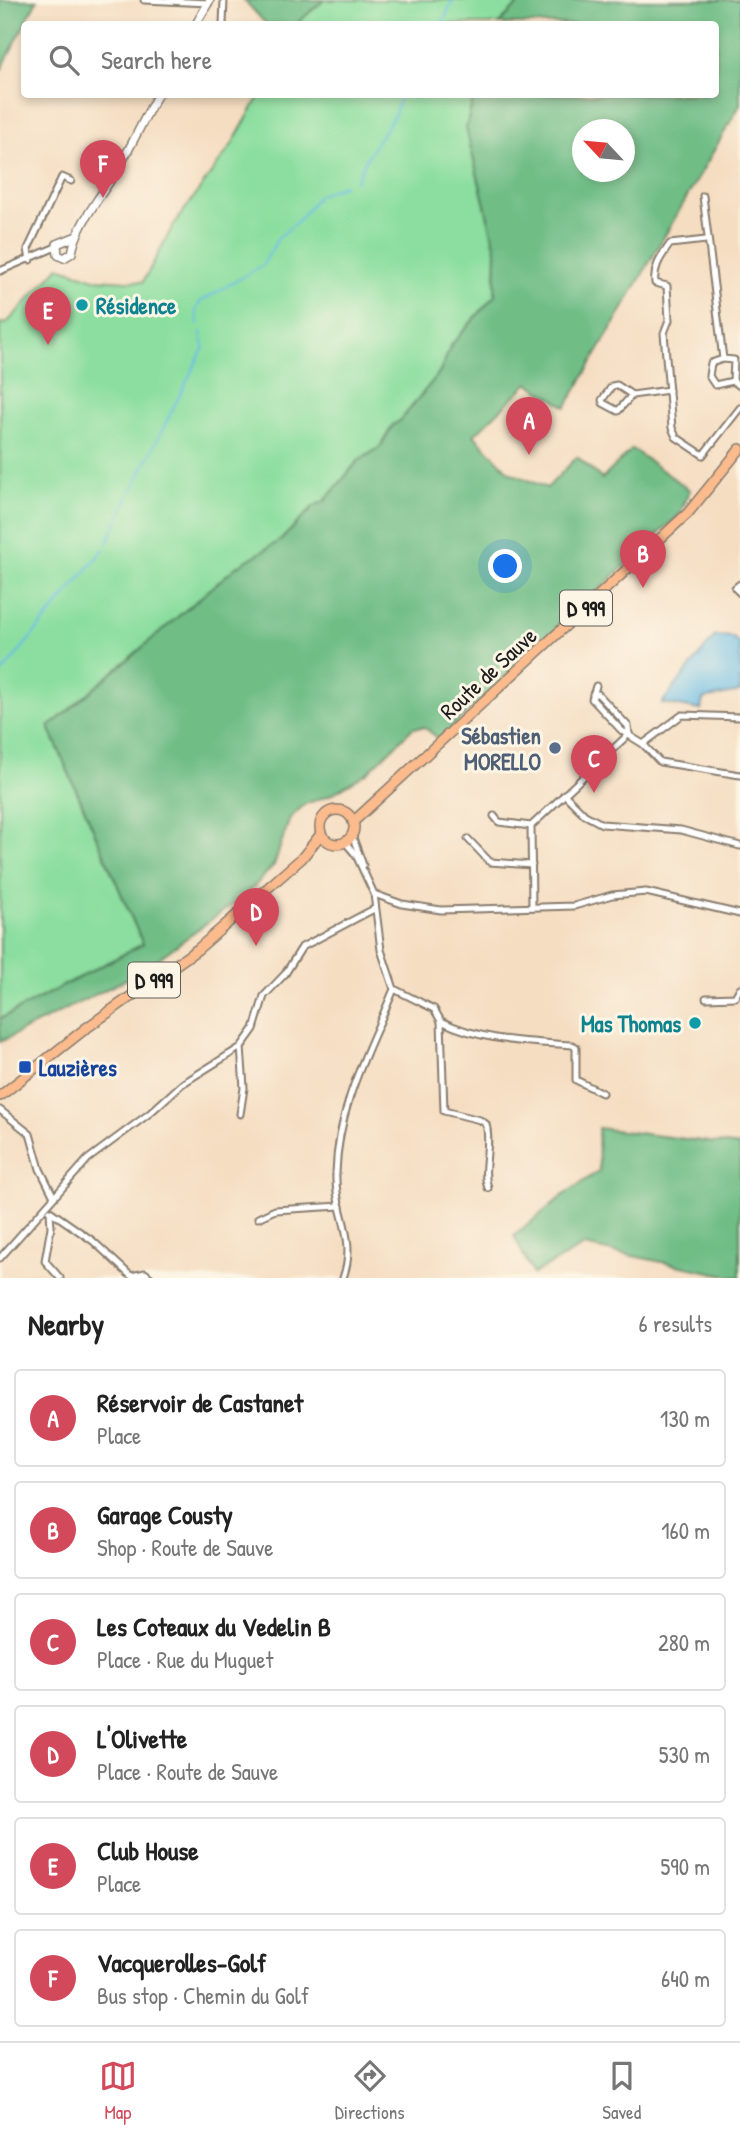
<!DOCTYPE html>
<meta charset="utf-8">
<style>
body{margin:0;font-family:"Patrick Hand",sans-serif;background:#f2f2f2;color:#222}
.compass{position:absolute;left:572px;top:119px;width:63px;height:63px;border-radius:50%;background:#fff;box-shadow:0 4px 10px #0003;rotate:296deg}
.you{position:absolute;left:506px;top:567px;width:24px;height:24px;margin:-18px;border:5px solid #fff;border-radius:50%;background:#1a73e8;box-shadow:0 0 0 10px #1a73e833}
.badge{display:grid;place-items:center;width:46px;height:46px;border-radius:50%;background:#d1495b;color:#fff;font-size:23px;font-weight:700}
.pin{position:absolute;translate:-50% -58px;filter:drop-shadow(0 2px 4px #0008)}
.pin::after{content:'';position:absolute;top:37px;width:24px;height:21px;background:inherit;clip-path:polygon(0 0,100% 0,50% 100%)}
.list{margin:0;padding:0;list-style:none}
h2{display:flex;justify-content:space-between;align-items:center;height:91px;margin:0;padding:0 28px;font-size:30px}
h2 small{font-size:23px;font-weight:400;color:#767676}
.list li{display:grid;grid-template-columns:46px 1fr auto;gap:21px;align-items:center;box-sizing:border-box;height:98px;margin:0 14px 14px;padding:0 14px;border:2px solid #e0e0e0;border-radius:7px}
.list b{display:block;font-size:26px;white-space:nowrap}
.list p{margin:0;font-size:23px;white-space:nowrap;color:#767676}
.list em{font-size:23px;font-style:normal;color:#767676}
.icon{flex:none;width:38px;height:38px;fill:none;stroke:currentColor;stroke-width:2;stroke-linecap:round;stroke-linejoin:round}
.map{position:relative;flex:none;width:740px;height:1278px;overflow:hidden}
.search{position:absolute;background:#fff;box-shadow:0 4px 10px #0003;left:21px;right:21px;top:21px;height:77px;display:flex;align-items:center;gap:18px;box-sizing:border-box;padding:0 24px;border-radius:7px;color:#767676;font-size:26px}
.sheet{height:763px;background:#fff}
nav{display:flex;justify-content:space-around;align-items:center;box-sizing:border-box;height:98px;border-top:2px solid #e0e0e0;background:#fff;font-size:19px;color:#767676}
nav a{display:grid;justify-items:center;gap:4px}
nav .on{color:#d1495b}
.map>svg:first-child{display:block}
.green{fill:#8bde9f;stroke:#547d5e;stroke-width:2}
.forest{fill:#70bd86;stroke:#466c51;stroke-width:2;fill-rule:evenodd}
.water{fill:#69bce5;stroke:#426c80;stroke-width:2}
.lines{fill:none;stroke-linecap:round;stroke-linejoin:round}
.stream{stroke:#69bce5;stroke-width:2}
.minor-casing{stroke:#887c6e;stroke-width:9}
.tertiary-casing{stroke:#887c6e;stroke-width:10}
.primary-casing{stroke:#887c6e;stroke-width:12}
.minor{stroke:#fff;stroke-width:5}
.tertiary{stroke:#fff;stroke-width:7}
.primary{stroke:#fbbb8d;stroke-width:9}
.culture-dot{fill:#0f9aa8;stroke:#fcf5e5;stroke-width:2.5}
.service-dot{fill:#5c6f8a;stroke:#fcf5e5;stroke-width:2.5}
.transit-dot{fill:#1a4fb4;stroke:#fcf5e5;stroke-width:2.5}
.labels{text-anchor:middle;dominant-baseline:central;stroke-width:6;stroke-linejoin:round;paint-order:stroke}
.shield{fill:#fcf5e5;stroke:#5f5d58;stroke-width:2}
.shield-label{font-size:21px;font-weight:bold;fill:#1c1c1c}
.culture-label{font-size:23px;font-weight:bold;fill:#0d838f;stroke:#fcf5e5;text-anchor:start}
.street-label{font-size:23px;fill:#1c1c1c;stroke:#fcf5e5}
.service-label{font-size:23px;font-weight:bold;fill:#4e5e75;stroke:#fcf5e5;text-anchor:end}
.transit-label{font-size:23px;font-weight:bold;fill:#164399;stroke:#fcf5e5;text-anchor:start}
</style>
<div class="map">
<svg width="740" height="1278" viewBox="0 0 740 1278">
<rect width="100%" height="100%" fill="#fcf5e5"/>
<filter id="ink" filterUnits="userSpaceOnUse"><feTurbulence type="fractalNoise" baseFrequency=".0143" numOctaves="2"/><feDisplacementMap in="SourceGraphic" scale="14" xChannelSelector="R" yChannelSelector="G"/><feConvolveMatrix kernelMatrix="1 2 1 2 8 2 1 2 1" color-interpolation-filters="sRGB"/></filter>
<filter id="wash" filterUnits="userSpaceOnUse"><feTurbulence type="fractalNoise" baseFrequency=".00686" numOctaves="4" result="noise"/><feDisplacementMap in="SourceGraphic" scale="28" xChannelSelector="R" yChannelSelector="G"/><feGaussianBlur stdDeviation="1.57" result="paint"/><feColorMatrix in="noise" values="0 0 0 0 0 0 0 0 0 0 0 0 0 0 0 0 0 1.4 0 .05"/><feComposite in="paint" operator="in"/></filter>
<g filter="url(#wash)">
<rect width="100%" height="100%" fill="#f5ddc1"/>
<g class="green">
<polygon points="324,0 522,0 499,24 296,24"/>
<polygon points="260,95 474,95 466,128 496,250 495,295 452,344 440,372 401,420 393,425 380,447 357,462 325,501 314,506 281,540 236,567 49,727 143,944 0,1019 0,323 6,324 59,267 95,279 143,282 173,226 231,146"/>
</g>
<g class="forest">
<polygon points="0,0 37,0 0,72"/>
<polygon points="244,0 324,0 296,24 266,24"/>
<path d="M522 0H740V105L566 407 528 383 474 435 509 472 547 488 577 457 602 479 632 449 690 490 680 514 439 739 424 727 413 728 367 773 330 795 305 804 290 818 274 865 249 892 139 973 0 1042V1019L143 944 49 727 236 567 281 540 314 506 325 501 357 462 380 447 393 425 401 420 440 372 452 344 495 295 496 250 466 128 474 95 716 94V24H499ZM582 130H624V172H582Z"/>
<polygon points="598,1128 740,1146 740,1278 584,1246 533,1274 514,1236 566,1193 599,1171"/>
</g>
<polygon class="water" points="715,636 732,637 740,644 740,692 703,699 701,710 662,703"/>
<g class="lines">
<g class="stream">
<polyline points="442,24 453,0"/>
<polyline points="356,181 366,159 395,114 401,94"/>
<polyline points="198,324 196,310 200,302 263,265 278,238 299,220 319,195 344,185"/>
<polyline points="131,492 204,347 201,332"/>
<polyline points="107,543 129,496"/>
<polyline points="0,675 104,549"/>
</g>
</g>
</g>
<g filter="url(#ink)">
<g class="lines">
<defs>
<g id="minor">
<polyline points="144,0 209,3"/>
<polyline points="223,24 224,0"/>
<polyline points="703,196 723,359 734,360 733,381"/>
<path d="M706 240 670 244C661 257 653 267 655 283L667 286 669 320 664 333 672 428 676 437 703 455 740 408"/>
<polyline points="30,260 28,249 62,177 71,181"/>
<polyline points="0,271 56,247"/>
<polyline points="723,359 711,363 709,376 715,385 733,381 740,386"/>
<polyline points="632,395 618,411 603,403 602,400 612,386 617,385 632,395 669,390"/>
<polyline points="740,584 735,588 740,593"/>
<polyline points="596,686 592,699 622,731 643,744 682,715 740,717"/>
<polyline points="593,694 598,694 628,726 629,734"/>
<polyline points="643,744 660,762 740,775"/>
<polyline points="564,794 585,815 602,824 681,830 740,846"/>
<polyline points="494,816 499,822 531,826"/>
<polyline points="352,835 363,865"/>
<polyline points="468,839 490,862 532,865"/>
<polyline points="374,894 402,904 441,910 574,906 612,895 646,892 740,914"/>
<polyline points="532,907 531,826 629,734"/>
<path d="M394 989 434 1009 441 1021 444 1111 480 1120 486 1124C492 1145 481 1169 488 1188"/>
<polyline points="706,998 735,997 740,988"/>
<path d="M441 1021C481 1041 528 1042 572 1045L576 1047V1080L602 1093"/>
<polyline points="0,1110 30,1134 40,1169 53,1195"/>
<polyline points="240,1114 244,1088 241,1047"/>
<polyline points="50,1211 93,1241 131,1276 145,1273 151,1278"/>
<polyline points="50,1211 51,1227 45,1261 60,1278"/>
<polyline points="258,1218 275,1210 340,1206"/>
<polyline points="0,1258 88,1159 150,1113 182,1084 241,1047 254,1029 264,996 285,974 302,947 374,909"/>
<path d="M343 1278C358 1237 334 1212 336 1173 338 1104 369 1050 394 989L381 950 374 894 356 855 345 842"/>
</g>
<g id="tertiary">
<polyline points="196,24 210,0"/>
<path d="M77 236 57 244 58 255 64 258 72 253C77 223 103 194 119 167 133 143 144 118 158 94"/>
</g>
<g id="primary">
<circle cx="337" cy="827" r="17"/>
<polyline points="353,822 688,513 740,449"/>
<polyline points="0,1096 85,1029 198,949 302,858 321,834"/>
</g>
</defs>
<use href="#minor" class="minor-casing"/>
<use href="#tertiary" class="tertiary-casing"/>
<use href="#primary" class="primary-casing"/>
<use href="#minor" class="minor"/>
<use href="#tertiary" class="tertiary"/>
<use href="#primary" class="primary"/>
</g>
</g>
<g class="culture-dot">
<circle cx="82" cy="305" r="7"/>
<circle cx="695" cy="1023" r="7"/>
</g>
<circle class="service-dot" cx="555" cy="748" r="7"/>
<rect class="transit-dot" x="18" y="1060" width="14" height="14" rx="3.5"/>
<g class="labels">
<g class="shield">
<rect x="560" y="590.5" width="52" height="35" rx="5"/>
<rect x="128" y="962.5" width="52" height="35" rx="5"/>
</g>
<g class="shield-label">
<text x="586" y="608">D 999</text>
<text x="154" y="980">D 999</text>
</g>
<g class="culture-label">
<text x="96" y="305">Résidence</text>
<text x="681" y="1023" text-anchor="end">Mas Thomas</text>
</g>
<g class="street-label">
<text transform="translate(488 673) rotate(-43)">Route de Sauve</text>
</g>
<g class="service-label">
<text x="541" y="735">Sébastien<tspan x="541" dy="26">MORELLO</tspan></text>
</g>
<g class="transit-label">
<text x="39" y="1067">Lauzières</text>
</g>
</g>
</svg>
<svg class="compass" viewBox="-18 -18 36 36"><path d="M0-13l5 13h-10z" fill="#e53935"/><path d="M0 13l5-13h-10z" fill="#767676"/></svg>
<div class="you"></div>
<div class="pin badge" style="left:529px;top:455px">A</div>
<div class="pin badge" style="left:643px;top:588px">B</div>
<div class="pin badge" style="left:594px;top:793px">C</div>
<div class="pin badge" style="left:256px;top:946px">D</div>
<div class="pin badge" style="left:48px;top:345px">E</div>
<div class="pin badge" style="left:103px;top:198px">F</div>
<div class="search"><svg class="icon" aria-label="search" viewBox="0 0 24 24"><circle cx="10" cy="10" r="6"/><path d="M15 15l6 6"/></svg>Search here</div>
</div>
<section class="sheet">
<h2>Nearby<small>6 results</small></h2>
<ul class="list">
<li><span class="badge">A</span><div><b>Réservoir de Castanet</b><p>Place</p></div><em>130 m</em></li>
<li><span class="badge">B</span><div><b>Garage Cousty</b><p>Shop · Route de Sauve</p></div><em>160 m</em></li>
<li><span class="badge">C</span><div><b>Les Coteaux du Vedelin B</b><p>Place · Rue du Muguet</p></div><em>280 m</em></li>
<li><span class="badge">D</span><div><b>L'Olivette</b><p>Place · Route de Sauve</p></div><em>530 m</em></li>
<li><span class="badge">E</span><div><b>Club House</b><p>Place</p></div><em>590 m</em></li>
<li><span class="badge">F</span><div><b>Vacquerolles-Golf</b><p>Bus stop · Chemin du Golf</p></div><em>640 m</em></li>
</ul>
</section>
<nav>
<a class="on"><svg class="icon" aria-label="map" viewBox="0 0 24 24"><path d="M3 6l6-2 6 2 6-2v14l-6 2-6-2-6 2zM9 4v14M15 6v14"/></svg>Map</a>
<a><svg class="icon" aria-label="directions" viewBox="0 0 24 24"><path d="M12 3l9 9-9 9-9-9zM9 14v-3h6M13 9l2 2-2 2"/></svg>Directions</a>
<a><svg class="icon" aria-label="saved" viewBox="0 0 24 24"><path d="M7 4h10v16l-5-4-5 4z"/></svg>Saved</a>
</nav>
